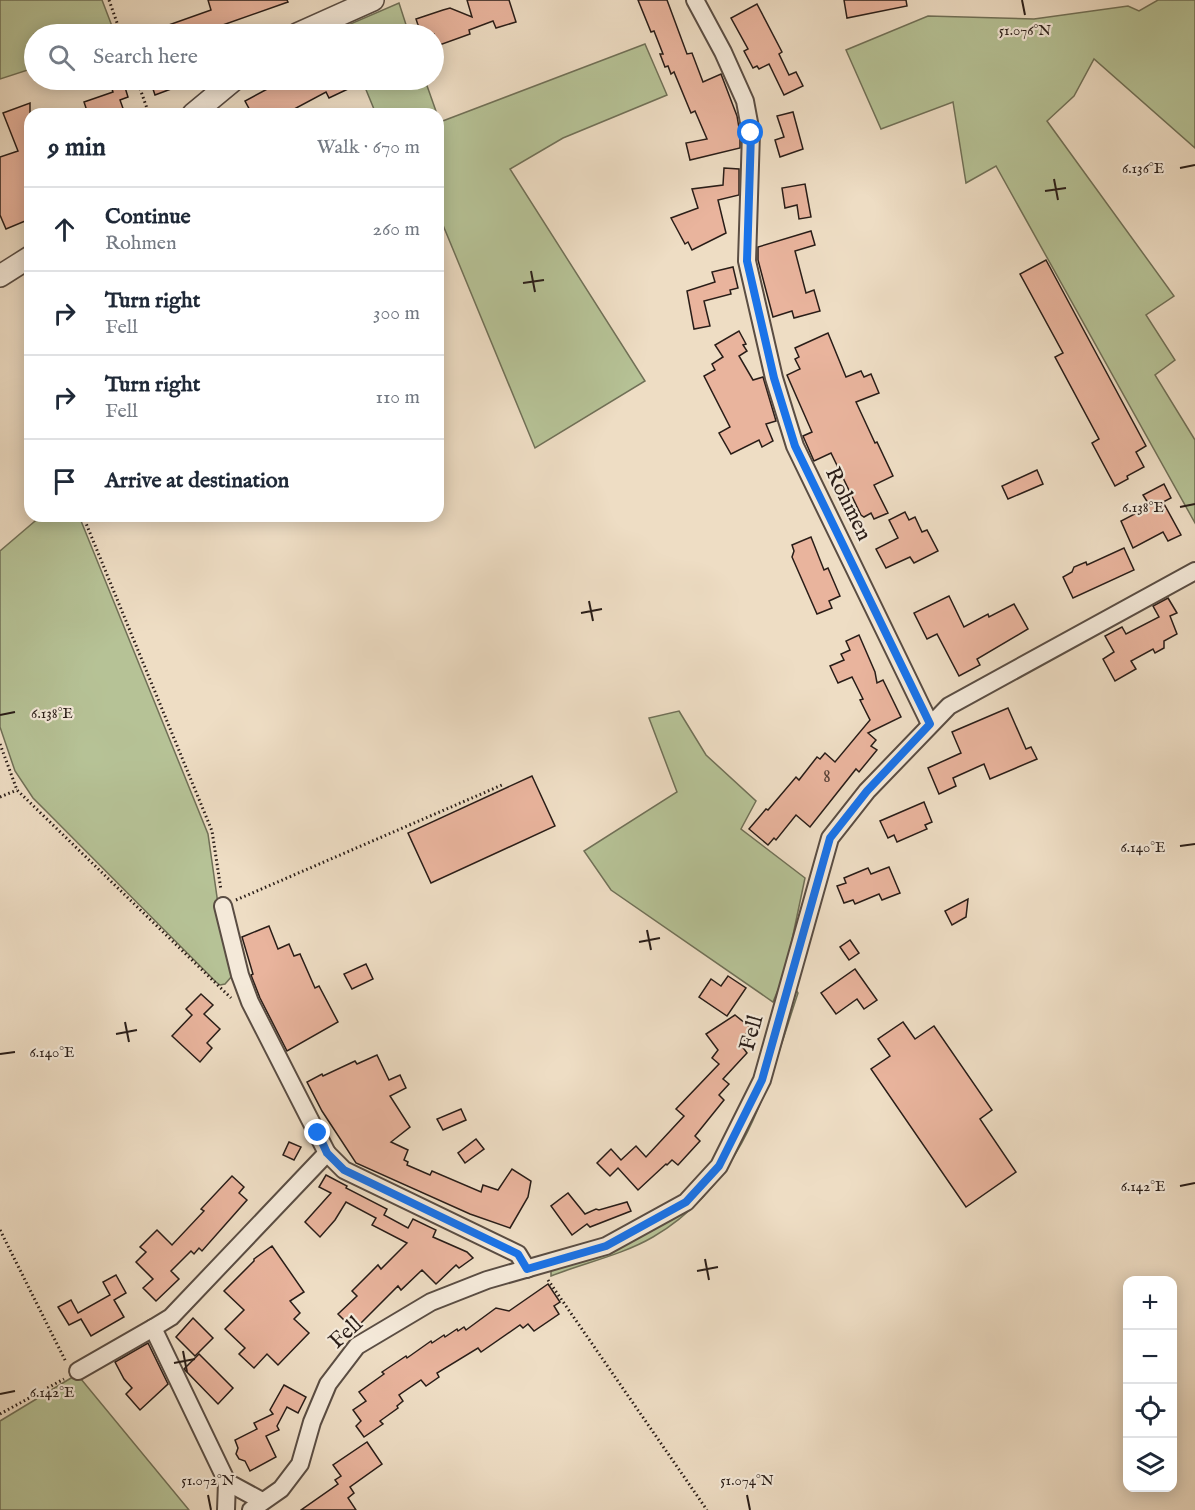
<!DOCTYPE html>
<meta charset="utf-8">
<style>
body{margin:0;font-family:"IM FELL English",serif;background:#f2f2f3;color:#1f2937}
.controls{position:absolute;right:18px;bottom:18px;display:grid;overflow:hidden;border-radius:12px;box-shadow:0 3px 15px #0003}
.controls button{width:54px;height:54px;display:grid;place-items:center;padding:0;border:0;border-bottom:2px solid #e0e1e3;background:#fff;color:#1f2937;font:30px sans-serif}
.stop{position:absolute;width:18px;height:18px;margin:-14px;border:4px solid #1a73e8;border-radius:50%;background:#fff}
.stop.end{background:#1a73e8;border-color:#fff;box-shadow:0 2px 6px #0008}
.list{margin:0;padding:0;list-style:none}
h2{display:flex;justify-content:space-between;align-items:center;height:78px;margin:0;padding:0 24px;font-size:26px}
h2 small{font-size:20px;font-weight:400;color:#747a83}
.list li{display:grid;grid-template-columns:39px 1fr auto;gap:18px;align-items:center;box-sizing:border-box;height:84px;padding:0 24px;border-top:2px solid #e0e1e3}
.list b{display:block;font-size:22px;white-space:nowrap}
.list p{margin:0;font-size:20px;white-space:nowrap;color:#747a83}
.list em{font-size:20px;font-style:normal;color:#747a83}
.icon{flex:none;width:33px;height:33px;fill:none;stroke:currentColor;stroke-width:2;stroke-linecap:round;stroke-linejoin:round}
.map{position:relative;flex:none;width:1195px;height:1510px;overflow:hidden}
.search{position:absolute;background:#fff;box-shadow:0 3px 15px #0003;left:24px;top:24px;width:420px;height:66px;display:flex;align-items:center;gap:15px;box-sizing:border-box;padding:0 21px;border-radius:33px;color:#747a83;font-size:22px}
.panel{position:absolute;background:#fff;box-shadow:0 3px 15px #0003;left:24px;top:108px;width:420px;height:414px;border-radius:18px}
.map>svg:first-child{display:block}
.green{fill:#b6c296;stroke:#707057;stroke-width:1.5}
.building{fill:#e9b49d;stroke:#291d18;stroke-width:1.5}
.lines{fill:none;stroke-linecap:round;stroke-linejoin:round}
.minor-casing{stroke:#5a4d43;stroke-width:20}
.tertiary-casing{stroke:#5a4d43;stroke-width:24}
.path{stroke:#291d18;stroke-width:3;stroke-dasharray:1.5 3;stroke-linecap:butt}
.minor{stroke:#f4e9d9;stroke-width:16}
.tertiary{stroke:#f4e9d9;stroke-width:21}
.route{stroke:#1a73e8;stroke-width:8}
.ticks{fill:none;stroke:#291d18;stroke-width:2}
.labels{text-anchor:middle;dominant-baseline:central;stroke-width:4.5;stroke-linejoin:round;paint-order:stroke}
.number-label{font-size:20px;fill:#594339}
.street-label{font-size:22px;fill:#291d18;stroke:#f4e9d9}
.ticks-label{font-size:15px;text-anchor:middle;fill:#291d18;stroke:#f4e9d9;stroke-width:4.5;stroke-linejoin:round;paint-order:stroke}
</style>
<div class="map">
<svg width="1195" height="1510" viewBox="0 0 1195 1510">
<rect width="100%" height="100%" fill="#eeddc4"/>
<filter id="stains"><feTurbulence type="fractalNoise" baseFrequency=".00333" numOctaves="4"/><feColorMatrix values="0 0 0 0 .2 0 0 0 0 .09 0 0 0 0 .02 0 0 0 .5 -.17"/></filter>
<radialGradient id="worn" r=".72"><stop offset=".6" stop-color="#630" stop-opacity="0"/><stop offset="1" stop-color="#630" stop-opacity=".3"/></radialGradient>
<g class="green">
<polygon points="0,0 102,0 115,34 34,34 34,68 0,79"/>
<polygon points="1158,0 1195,0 1195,148 1094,59 1074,96 1047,121 1174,296 1146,315 1175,360 1155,375 1195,440 1195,523 996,166 966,183 953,102 881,129 846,50 928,16 1034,19 1128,6 1139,11"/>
<polygon points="399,3 409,34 344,34 341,28"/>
<polygon points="645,44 667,95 563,138 510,169 645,381 535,448 438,213 438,118 440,122"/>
<polygon points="362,80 425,80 437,114 376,114"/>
<polygon points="41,516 79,516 208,834 222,932 232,976 225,984 220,985 216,982 46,811 33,798 15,771 0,727 0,551"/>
<polygon points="679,711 706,755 756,801 741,829 805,878 785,973 773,1002 611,890 584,851 677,792 649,718"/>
<path d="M795 988 798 993C767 1087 745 1183 653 1237 622 1255 584 1263 551 1276V1271L553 1267 646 1229 731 1149Z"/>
<polygon points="76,1375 81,1379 189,1510 0,1510 0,1421"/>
</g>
<g class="building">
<polygon points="208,0 287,0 288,2 203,32 204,34 146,34 146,33 211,10"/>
<polygon points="467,0 509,0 516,22 496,28 493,21 469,30 470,34 434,47 434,34 421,34 416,19 443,10 450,8 472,17"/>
<polygon points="638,0 667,0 687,54 692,53 703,82 721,74 737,116 740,134 740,148 690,160 686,143 707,139 695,111 691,113 674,72 671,74 668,66 665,67 660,54 663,54 654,31 651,32"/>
<polygon points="844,0 906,0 907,6 847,18"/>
<polygon points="757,4 782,52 779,54 789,75 796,72 803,86 784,95 769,64 759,69 757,66 753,68 744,51 748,49 731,18"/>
<polygon points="150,80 168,80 171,89 155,95"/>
<polygon points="284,80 367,80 329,98 326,92 285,114 252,114 245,101"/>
<polygon points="123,81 128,97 120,100 125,114 88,114 84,102 113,92 111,86"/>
<polygon points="30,103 30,219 6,229 0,215 0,157 18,151 3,113"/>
<polygon points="793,112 803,149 780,157 775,140 784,137 777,116"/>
<polygon points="724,168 739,169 739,195 718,200 726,233 692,250 688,242 685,244 671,218 698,208 692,189 723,185"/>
<polygon points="805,184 811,217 799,219 797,205 785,208 782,188"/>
<polygon points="811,231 815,245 795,251 806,293 814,290 820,311 794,318 792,311 773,317 758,260 758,247"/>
<polygon points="1046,260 1146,446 1136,452 1144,467 1127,476 1128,479 1115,486 1092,443 1099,439 1055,357 1063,353 1020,274"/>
<polygon points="733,267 738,288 730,290 731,294 704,301 710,326 694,329 687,291 715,282 712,272"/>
<polygon points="739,331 746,344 743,345 747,351 739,356 753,380 763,377 776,421 766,424 773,441 762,447 759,440 731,454 719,433 730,427 704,376 715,370 712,364 723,357 715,345"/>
<polygon points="828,333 846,377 861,371 864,377 871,374 879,393 856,402 875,443 877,442 893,476 874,485 888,513 874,519 871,513 864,517 861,515 831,453 814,461 803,436 812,432 787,375 800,369 795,359 799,357 795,348"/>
<polygon points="1037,470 1043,484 1008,499 1002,486"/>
<polygon points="1164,484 1171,498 1163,502 1181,535 1168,541 1163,532 1133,548 1121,521 1150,506 1143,495"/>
<polygon points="905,512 909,520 915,517 922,532 927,530 938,551 914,563 910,557 886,568 876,549 898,538 889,520"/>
<polygon points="811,537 824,570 828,568 840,596 829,601 832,608 817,614 792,557 794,551 792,545"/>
<polygon points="1124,548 1134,570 1073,598 1063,577 1072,572 1074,567 1086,562 1087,565"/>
<polygon points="949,596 964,627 988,614 989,617 1014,604 1028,629 977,659 980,665 959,676 937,634 927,639 914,613"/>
<polygon points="1168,598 1177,613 1170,616 1177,634 1164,641 1164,648 1155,653 1153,649 1131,661 1136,669 1115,681 1103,659 1114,652 1105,636 1122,627 1126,634 1159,617 1153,606"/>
<polygon points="859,635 875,672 877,683 883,680 901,717 868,733 876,740 871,746 877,750 859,772 856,769 810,827 796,815 776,840 774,838 768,845 749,829 766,809 768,810 796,777 799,780 817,757 820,759 825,753 835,762 870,720 860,700 863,699 852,677 838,683 830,666 844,660 841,654 850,650 846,641"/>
<polygon points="1008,708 1026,749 1031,747 1037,759 990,779 984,764 953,778 956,786 939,794 928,768 961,753 952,732"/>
<polygon points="532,776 555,826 431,883 408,833"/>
<polygon points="924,802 932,822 925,825 927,829 897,842 894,835 888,838 880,821"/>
<polygon points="889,867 900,893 882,900 879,894 855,904 853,900 844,903 837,886 846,883 844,878 868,868 871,874"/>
<polygon points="968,899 966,917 952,925 945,911"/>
<polygon points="269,926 278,949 289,944 294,956 300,954 315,988 319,986 338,1022 287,1051 260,998 251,975 253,974 242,937"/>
<polygon points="850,940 859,953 849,960 840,947"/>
<polygon points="366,964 373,979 352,989 344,974"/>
<polygon points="855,969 877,1000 864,1009 857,999 836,1014 821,993"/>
<polygon points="728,976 746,988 727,1016 699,997 711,979 721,986"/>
<polygon points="201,994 213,1005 204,1014 220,1029 207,1043 212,1048 200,1062 172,1036 192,1015 186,1009"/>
<polygon points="735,1015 751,1028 746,1034 748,1036 741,1045 747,1053 723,1079 729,1084 719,1095 724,1100 695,1136 700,1141 678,1165 672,1160 667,1165 666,1164 638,1190 618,1168 610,1176 597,1163 611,1149 621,1160 636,1146 646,1157 684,1116 676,1109 719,1064 712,1058 718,1050 706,1034"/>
<polygon points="903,1022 915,1039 934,1026 992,1110 980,1119 1016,1172 966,1207 871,1069 890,1056 878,1039"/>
<polygon points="377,1055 389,1080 400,1075 406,1088 390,1096 410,1127 391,1142 408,1150 404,1160 408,1162 407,1165 430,1175 432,1171 481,1192 483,1185 498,1190 512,1169 531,1181 528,1197 510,1228 470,1214 356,1163 322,1111 307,1082 322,1074 323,1076 355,1061 357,1064"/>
<polygon points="461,1109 466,1120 443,1130 437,1119"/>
<polygon points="476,1139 484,1149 465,1163 458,1153"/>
<polygon points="289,1142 301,1147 294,1160 283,1155"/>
<polygon points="326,1175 347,1186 346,1188 387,1209 384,1215 408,1228 413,1219 436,1230 433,1237 467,1252 473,1258 459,1268 456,1265 436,1284 422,1270 401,1290 398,1286 354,1330 338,1314 357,1296 352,1291 378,1265 381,1269 407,1243 372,1225 376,1218 346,1202 335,1220 320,1237 305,1222 331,1193 319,1187"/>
<polygon points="232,1176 244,1187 239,1193 247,1200 202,1251 199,1248 194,1254 191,1251 171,1271 179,1279 156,1301 143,1288 153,1279 136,1262 146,1252 140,1247 157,1230 172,1245 204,1211 201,1209"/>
<polygon points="568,1193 585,1214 596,1209 599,1210 627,1202 631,1211 590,1227 587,1224 572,1235 551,1206"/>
<polygon points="272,1246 304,1292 290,1301 300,1313 294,1319 309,1333 278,1365 267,1354 254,1368 239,1354 245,1348 225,1329 244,1310 224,1291 254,1261 254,1259"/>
<polygon points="116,1275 126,1293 114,1300 124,1317 91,1336 81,1319 69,1325 58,1307 71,1300 78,1313 110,1295 103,1282"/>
<polygon points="548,1284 560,1302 554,1306 559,1314 534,1331 528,1324 523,1328 520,1325 481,1352 478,1348 437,1373 439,1377 426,1386 421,1380 399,1395 403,1401 397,1406 398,1408 380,1421 383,1424 364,1437 356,1426 361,1421 353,1410 366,1401 359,1392 384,1374 382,1372 406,1356 407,1358 431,1341 432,1343 444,1335 445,1337 457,1329 458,1331 464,1327 466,1330 496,1308 509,1311"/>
<polygon points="193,1318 213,1338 195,1356 176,1337"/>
<polygon points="148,1343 168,1384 140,1410 126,1394 132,1388 124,1379 115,1362"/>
<polygon points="199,1354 233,1388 218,1404 184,1369"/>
<polygon points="284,1385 306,1397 298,1413 287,1407 277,1426 279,1430 266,1436 276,1457 250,1471 245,1461 239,1459 236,1454 238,1448 235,1440 257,1429 254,1423 273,1414 270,1410"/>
<polygon points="367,1442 382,1464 350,1487 354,1493 348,1498 356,1510 301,1510 338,1484 335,1480 341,1476 333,1465"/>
</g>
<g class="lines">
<defs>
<g id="minor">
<polyline points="695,0 723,52 745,101 751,133 747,261 774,378 795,446 930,724"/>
<polyline points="223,906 240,975 250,1002 327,1153"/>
<polyline points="78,1371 153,1328"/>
<polyline points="227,1482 262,1501"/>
<polyline points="226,1510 227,1482 153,1328 171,1317 327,1153 344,1170 518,1254 527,1269"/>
<polyline points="251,1510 281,1489 300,1464 312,1422 328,1384 357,1346 431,1302 487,1280 606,1246 686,1202 719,1166 762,1080 830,838 867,791 949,706 1195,571"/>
</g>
<g id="tertiary">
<polyline points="297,34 373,0"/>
<polyline points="193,114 234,80"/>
<polyline points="0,276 30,257"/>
</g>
</defs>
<use href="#minor" class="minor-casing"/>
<use href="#tertiary" class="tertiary-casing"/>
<g class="path">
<polyline points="109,0 121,34"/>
<polyline points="137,80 149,114"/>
<polyline points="83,516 212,831 221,890"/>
<polyline points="0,744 17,790 231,998"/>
<polyline points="0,797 17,790"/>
<polyline points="236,900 502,785"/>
<polyline points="0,1230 66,1362"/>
<polyline points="548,1280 707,1510"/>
<polyline points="0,1414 64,1379"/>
</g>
<use href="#minor" class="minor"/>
<use href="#tertiary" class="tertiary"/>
</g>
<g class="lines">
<polyline class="route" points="318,1133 327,1153 344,1170 518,1254 527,1269 606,1246 686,1202 719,1166 762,1080 830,838 867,791 930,724 795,446 774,378 747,261 751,133"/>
</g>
<path class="ticks" d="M1022 0 1025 15M1180 168 1195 165M1054 179 1058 200M1045 191 1066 188M531 271 535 292M523 283 544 280M1180 507 1195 504M589 601 593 621M581 613 602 609M0 715 15 712M1180 846 1195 844M647 930 651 950M639 942 660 938M125 1022 129 1042M116 1034 137 1030M0 1054 15 1052M1180 1186 1195 1183M705 1259 709 1280M697 1271 718 1267M183 1351 187 1372M174 1363 195 1359M0 1394 15 1391M208 1495 211 1510M747 1495 750 1510"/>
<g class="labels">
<g class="number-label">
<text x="827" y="776">8</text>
</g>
<g class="street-label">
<text transform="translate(848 504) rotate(64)">Rohmen</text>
<text transform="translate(752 1033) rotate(-74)">Fell</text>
<text transform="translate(346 1333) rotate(-42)">Fell</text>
</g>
</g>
<g class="ticks-label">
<text x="1025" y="35">51.076°N</text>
<text x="1143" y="173">6.136°E</text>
<text x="1143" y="512">6.138°E</text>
<text x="52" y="718">6.138°E</text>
<text x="1143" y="852">6.140°E</text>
<text x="52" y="1057">6.140°E</text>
<text x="1143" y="1191">6.142°E</text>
<text x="52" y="1397">6.142°E</text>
<text x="208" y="1485">51.072°N</text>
<text x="747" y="1485">51.074°N</text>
</g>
<rect width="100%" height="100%" filter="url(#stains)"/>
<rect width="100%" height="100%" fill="url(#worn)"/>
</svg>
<div class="controls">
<button>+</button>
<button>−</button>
<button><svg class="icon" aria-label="locate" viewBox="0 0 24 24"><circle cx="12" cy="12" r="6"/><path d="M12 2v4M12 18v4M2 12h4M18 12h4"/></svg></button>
<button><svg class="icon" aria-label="layers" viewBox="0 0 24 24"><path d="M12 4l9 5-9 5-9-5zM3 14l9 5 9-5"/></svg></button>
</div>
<div class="stop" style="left:751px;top:133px"></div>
<div class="stop end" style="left:318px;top:1133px"></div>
<div class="search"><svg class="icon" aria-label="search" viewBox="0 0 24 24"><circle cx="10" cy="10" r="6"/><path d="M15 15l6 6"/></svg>Search here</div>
<section class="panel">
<h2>9 min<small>Walk · 670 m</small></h2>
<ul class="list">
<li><svg class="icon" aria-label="ahead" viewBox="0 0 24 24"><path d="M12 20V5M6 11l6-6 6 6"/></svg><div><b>Continue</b><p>Rohmen</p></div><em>260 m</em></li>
<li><svg class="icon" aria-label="right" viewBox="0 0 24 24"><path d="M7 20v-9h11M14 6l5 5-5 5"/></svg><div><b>Turn right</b><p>Fell</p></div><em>300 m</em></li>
<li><svg class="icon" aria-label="right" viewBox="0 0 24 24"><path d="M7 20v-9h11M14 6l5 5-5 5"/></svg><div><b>Turn right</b><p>Fell</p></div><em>110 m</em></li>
<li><svg class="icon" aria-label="arrive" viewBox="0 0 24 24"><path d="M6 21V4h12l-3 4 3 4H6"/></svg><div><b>Arrive at destination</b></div></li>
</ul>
</section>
</div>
